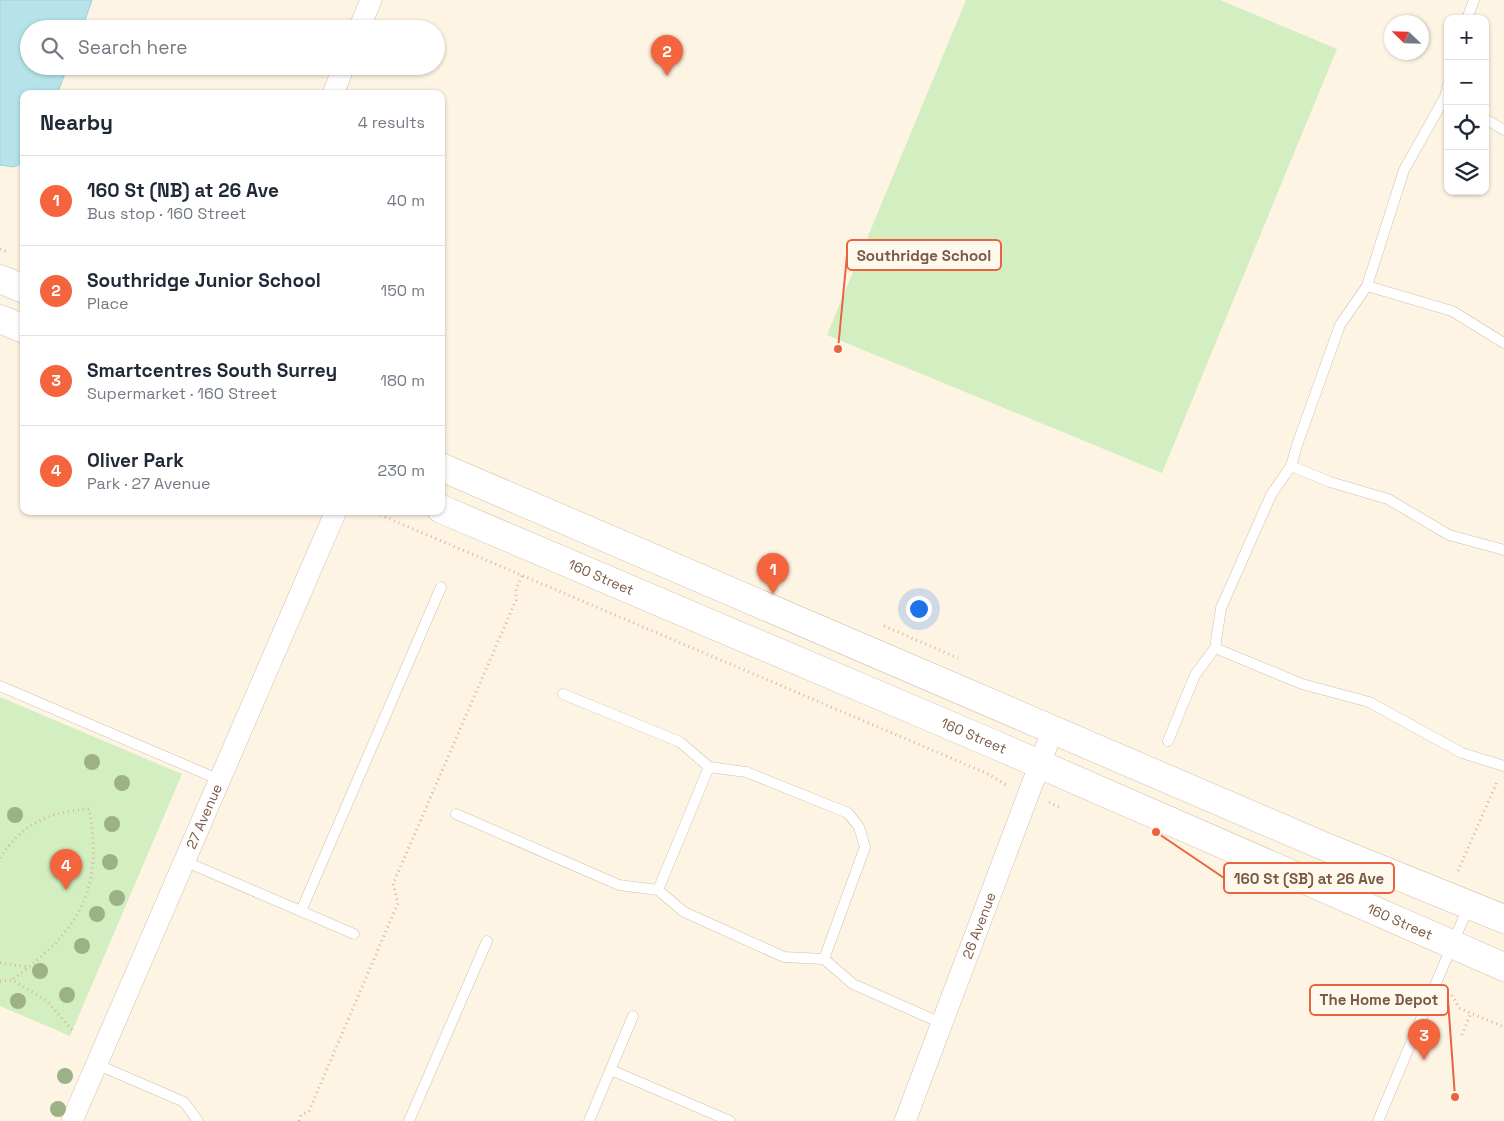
<!DOCTYPE html>
<meta charset="utf-8">
<style>
body{margin:0;font-family:"Space Grotesk",sans-serif;background:#f6f6f7;color:#1f2937}
.controls{position:absolute;right:15px;top:15px;display:grid;overflow:hidden;border-radius:10px;box-shadow:0 1px 4px #0004}
.controls button{width:45px;height:45px;display:grid;place-items:center;padding:0;border:0;border-bottom:1px solid #e0e1e3;background:#fff;color:#1f2937;font:25px sans-serif}
.compass{position:absolute;left:1384px;top:15px;width:45px;height:45px;border-radius:50%;background:#fff;box-shadow:0 1px 4px #0004;rotate:293deg}
.you{position:absolute;left:918px;top:608px;width:18px;height:18px;margin:-12px;border:4px solid #fff;border-radius:50%;background:#1a73e8;box-shadow:0 0 0 8px #1a73e833}
.badge{display:grid;place-items:center;width:32px;height:32px;border-radius:50%;background:#f5653d;color:#fff;font-size:16px;font-weight:700}
.pin{position:absolute;translate:-50% -41px;filter:drop-shadow(0 1px 2px #0008)}
.pin::after{content:'';position:absolute;top:26px;width:18px;height:15px;background:inherit;clip-path:polygon(0 0,100% 0,50% 100%)}
.list{margin:0;padding:0;list-style:none}
h2{display:flex;justify-content:space-between;align-items:center;height:65px;margin:0;padding:0 20px;font-size:21px}
h2 small{font-size:16px;font-weight:400;color:#747a83}
.list li{display:grid;grid-template-columns:32px 1fr auto;gap:15px;align-items:center;box-sizing:border-box;height:90px;padding:0 20px;border-top:1px solid #e0e1e3}
.list b{display:block;font-size:19px;white-space:nowrap}
.list p{margin:0;font-size:16px;white-space:nowrap;color:#747a83}
.list em{font-size:16px;font-style:normal;color:#747a83}
.icon{flex:none;width:28px;height:28px;fill:none;stroke:currentColor;stroke-width:2;stroke-linecap:round;stroke-linejoin:round}
.map{position:relative;flex:none;width:1504px;height:1121px;overflow:hidden}
.search{position:absolute;background:#fff;box-shadow:0 1px 4px #0004;left:20px;top:20px;width:425px;height:55px;display:flex;align-items:center;gap:12px;box-sizing:border-box;padding:0 18px;border-radius:28px;color:#747a83;font-size:19px}
.panel{position:absolute;background:#fff;box-shadow:0 1px 4px #0004;left:20px;top:90px;width:425px;height:425px;border-radius:10px}
.map>svg:first-child{display:block}
.green{fill:#d3eec1}
.water{fill:#b6e3ea;stroke:#9bd3dd}
.lines{fill:none;stroke-linecap:round;stroke-linejoin:round}
.lane-casing{stroke:#d4bdab;stroke-width:11}
.street-casing{stroke:#d4bdab;stroke-width:22}
.secondary-casing{stroke:#d7bda8;stroke-width:29}
.path{stroke:#dcb49b;stroke-width:3;stroke-dasharray:1 4;stroke-linecap:butt}
.lane{stroke:#fff;stroke-width:10}
.street{stroke:#fff;stroke-width:21}
.secondary{stroke:#fff;stroke-width:28}
.tree{fill:#9db187}
.labels{text-anchor:middle;dominant-baseline:central;stroke-width:4;stroke-linejoin:round;paint-order:stroke}
.street-label{font-size:14px;fill:#7a5946;stroke:#fff8ec}
.leader{fill:none;stroke:#e9643e;stroke-width:2}
.callout-dot{fill:#e9643e;stroke:#fff8ec;stroke-width:2}
.callout{fill:#fff8ec;stroke:#e9643e;stroke-width:2}
.callout-label{font-size:15px;text-anchor:middle;font-weight:bold;fill:#7a5946}
</style>
<div class="map">
<svg width="1504" height="1121" viewBox="0 0 1504 1121">
<rect width="100%" height="100%" fill="#fef4e4"/>
<g class="green">
<polygon points="966,0 1220,0 1337,49 1162,473 827,335"/>
<polygon points="0,697 182,774 70,1036 0,1006"/>
</g>
<polygon class="water" points="0,0 92,0 82,29 29,29 29,66 68,66 57,94 24,94 24,162 14,167 0,165"/>
<g class="lines">
<defs>
<g id="lane">
<polyline points="1467,19 1474,0"/>
<polyline points="1485,119 1504,130"/>
<polyline points="1367,286 1452,311 1504,343"/>
<polyline points="1291,466 1330,482 1388,499 1449,535 1504,550"/>
<polyline points="1215,648 1302,684 1369,702 1462,753 1504,766"/>
<polyline points="0,686 220,780"/>
<polyline points="563,694 680,742 709,767 746,772 848,813 859,827 865,847 824,959"/>
<polyline points="1168,741 1195,675 1215,648 1221,608 1271,495 1291,466 1297,445 1340,325 1367,286 1404,170 1445,97 1448,84"/>
<polyline points="456,814 619,885 658,890 684,912 784,957 824,959 853,984 941,1023"/>
<polyline points="184,861 354,934"/>
<polyline points="658,890 709,767"/>
<polyline points="301,911 441,587"/>
<polyline points="96,1064 184,1102 198,1121"/>
<polyline points="611,1070 730,1121"/>
<polyline points="409,1121 487,941"/>
<polyline points="589,1121 633,1016"/>
<polyline points="1378,1121 1469,905"/>
</g>
<g id="street">
<polyline points="359,29 371,0"/>
<polyline points="333,94 344,66"/>
<path id="s1" d="M72 1121 336 511"/>
<path id="s2" d="M905 1121 1053 729"/>
</g>
<g id="secondary">
<polyline points="0,279 24,289"/>
<polyline points="0,319 24,329"/>
<polyline points="441,467 1321,845 1504,919"/>
<path id="s3" d="M441 509 998 746 1504 967"/>
</g>
</defs>
<use href="#lane" class="lane-casing"/>
<use href="#street" class="street-casing"/>
<use href="#secondary" class="secondary-casing"/>
<g class="path">
<polyline points="0,249 7,252"/>
<polyline points="371,511 986,773 1008,786"/>
<polyline points="884,626 958,658"/>
<polyline points="1049,802 1059,807"/>
<path d="M0 858C23 823 48 812 89 809 105 892 77 932 12 980"/>
<polyline points="1458,871 1497,782"/>
<polyline points="0,963 28,967"/>
<polyline points="0,981 12,980 47,1001 73,1031"/>
<polyline points="1452,995 1459,1008 1504,1027"/>
<polyline points="1462,1035 1471,1013"/>
<polyline points="299,1121 301,1115 309,1111 398,903 393,884 516,600 516,589 522,576"/>
</g>
<use href="#lane" class="lane"/>
<use href="#street" class="street"/>
<use href="#secondary" class="secondary"/>
</g>
<g class="tree">
<circle cx="92" cy="762" r="8"/>
<circle cx="122" cy="783" r="8"/>
<circle cx="15" cy="815" r="8"/>
<circle cx="112" cy="824" r="8"/>
<circle cx="110" cy="862" r="8"/>
<circle cx="117" cy="898" r="8"/>
<circle cx="97" cy="914" r="8"/>
<circle cx="82" cy="946" r="8"/>
<circle cx="40" cy="971" r="8"/>
<circle cx="67" cy="995" r="8"/>
<circle cx="18" cy="1001" r="8"/>
<circle cx="65" cy="1076" r="8"/>
<circle cx="58" cy="1109" r="8"/>
</g>
<g class="labels">
<g class="street-label">
<text stroke="none"><textPath href="#s3" startOffset="174">160 Street</textPath></text>
<text stroke="none"><textPath href="#s3" startOffset="579">160 Street</textPath></text>
<text stroke="none"><textPath href="#s1" startOffset="332">27 Avenue</textPath></text>
<text stroke="none"><textPath href="#s3" startOffset="1044">160 Street</textPath></text>
<text stroke="none"><textPath href="#s2" startOffset="209">26 Avenue</textPath></text>
</g>
</g>
<path class="leader" d="M838 349L847 255M1156 832L1224 878M1455 1097L1448 1000"/>
<g class="callout-dot">
<circle cx="838" cy="349" r="5"/>
<circle cx="1156" cy="832" r="5"/>
<circle cx="1455" cy="1097" r="5"/>
</g>
<g class="callout">
<rect x="847" y="240" width="154" height="30" rx="5"/>
<rect x="1224" y="863" width="170" height="30" rx="5"/>
<rect x="1310" y="985" width="138" height="30" rx="5"/>
</g>
<g class="callout-label">
<text x="924" y="261">Southridge School</text>
<text x="1309" y="884">160 St (SB) at 26 Ave</text>
<text x="1379" y="1005">The Home Depot</text>
</g>
</svg>
<div class="controls">
<button>+</button>
<button>−</button>
<button><svg class="icon" aria-label="locate" viewBox="0 0 24 24"><circle cx="12" cy="12" r="6"/><path d="M12 2v4M12 18v4M2 12h4M18 12h4"/></svg></button>
<button><svg class="icon" aria-label="layers" viewBox="0 0 24 24"><path d="M12 4l9 5-9 5-9-5zM3 14l9 5 9-5"/></svg></button>
</div>
<svg class="compass" viewBox="-18 -18 36 36"><path d="M0-13l5 13h-10z" fill="#e53935"/><path d="M0 13l5-13h-10z" fill="#747a83"/></svg>
<div class="you"></div>
<div class="pin badge" style="left:773px;top:594px">1</div>
<div class="pin badge" style="left:667px;top:76px">2</div>
<div class="pin badge" style="left:1424px;top:1060px">3</div>
<div class="pin badge" style="left:66px;top:890px">4</div>
<div class="search"><svg class="icon" aria-label="search" viewBox="0 0 24 24"><circle cx="10" cy="10" r="6"/><path d="M15 15l6 6"/></svg>Search here</div>
<section class="panel">
<h2>Nearby<small>4 results</small></h2>
<ul class="list">
<li><span class="badge">1</span><div><b>160 St (NB) at 26 Ave</b><p>Bus stop · 160 Street</p></div><em>40 m</em></li>
<li><span class="badge">2</span><div><b>Southridge Junior School</b><p>Place</p></div><em>150 m</em></li>
<li><span class="badge">3</span><div><b>Smartcentres South Surrey</b><p>Supermarket · 160 Street</p></div><em>180 m</em></li>
<li><span class="badge">4</span><div><b>Oliver Park</b><p>Park · 27 Avenue</p></div><em>230 m</em></li>
</ul>
</section>
</div>
